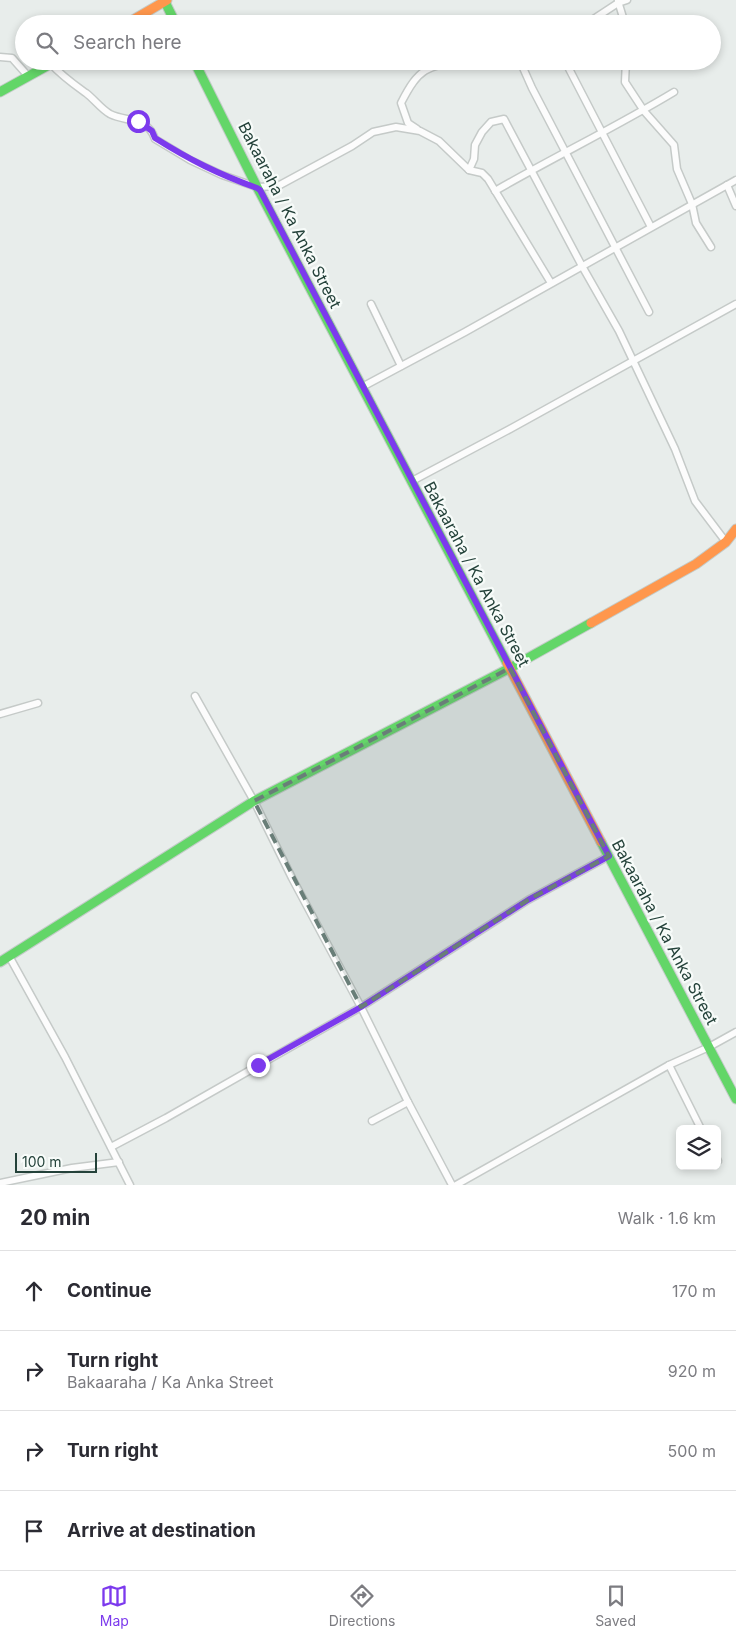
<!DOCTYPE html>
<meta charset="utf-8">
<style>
body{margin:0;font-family:Inter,sans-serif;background:#f7f7f7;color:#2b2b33}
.controls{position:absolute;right:15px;bottom:15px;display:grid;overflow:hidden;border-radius:8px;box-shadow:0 2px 8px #0003}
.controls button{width:45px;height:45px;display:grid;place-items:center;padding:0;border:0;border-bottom:1px solid #e1e1e2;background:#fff;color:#2b2b33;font:25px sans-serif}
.scale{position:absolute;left:15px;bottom:12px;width:82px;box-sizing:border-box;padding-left:5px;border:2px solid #24423a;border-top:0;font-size:14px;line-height:18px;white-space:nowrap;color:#24423a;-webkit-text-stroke:4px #f7fbf9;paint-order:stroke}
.stop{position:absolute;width:15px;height:15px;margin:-11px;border:4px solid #7c3aed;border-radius:50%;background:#fff}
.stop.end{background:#7c3aed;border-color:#fff;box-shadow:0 1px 5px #0008}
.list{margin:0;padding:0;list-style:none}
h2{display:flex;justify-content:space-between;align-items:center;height:65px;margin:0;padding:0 20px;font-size:21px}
h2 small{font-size:16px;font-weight:400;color:#7c7c81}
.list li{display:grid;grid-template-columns:32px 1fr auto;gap:15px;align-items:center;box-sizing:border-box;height:80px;padding:0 20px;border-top:1px solid #e1e1e2}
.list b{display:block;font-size:19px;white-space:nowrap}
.list p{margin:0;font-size:16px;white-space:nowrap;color:#7c7c81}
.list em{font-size:16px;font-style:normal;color:#7c7c81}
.icon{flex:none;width:28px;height:28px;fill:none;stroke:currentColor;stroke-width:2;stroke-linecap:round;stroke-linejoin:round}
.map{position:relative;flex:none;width:736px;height:1185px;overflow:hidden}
.search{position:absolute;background:#fff;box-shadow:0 2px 8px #0003;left:15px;right:15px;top:15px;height:55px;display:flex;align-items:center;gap:12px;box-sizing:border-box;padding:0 18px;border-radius:28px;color:#7c7c81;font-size:19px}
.sheet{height:385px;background:#fff}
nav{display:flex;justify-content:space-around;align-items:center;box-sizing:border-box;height:70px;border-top:1px solid #e1e1e2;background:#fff;font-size:14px;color:#7c7c81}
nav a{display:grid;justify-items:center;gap:2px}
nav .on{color:#7c3aed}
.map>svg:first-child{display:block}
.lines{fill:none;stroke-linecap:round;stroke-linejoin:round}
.street-casing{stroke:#c5cac8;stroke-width:9}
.fast-casing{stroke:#c3cbc8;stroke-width:11}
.slow-casing{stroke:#c3cbc8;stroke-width:11}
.street{stroke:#fcfcfc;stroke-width:6}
.fast{stroke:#63d668;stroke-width:9}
.slow{stroke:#ff974d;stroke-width:9}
.route{stroke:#7c3aed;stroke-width:6}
.marked{fill:#697e78;fill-opacity:0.2;stroke:#697e78;stroke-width:4;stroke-dasharray:10 6;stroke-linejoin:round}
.labels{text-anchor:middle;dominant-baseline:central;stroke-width:4.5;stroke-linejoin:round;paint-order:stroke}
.street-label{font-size:16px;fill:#24423a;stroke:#f7fbf9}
</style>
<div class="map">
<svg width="736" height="1185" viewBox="0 0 736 1185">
<rect width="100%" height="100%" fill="#e8edeb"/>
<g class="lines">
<defs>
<g id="street">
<polyline points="618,1 625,24"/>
<polyline points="586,24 618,3 627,0"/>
<polyline points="0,57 12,58 28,76"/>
<polyline points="520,61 532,88 649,312"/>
<polyline points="565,61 651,227"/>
<polyline points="626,61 625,82 644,111 674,145 677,169 692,204 696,223 711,247"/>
<path d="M51 64C63 77 72 83 86 93 94 99 101 109 110 114 126 122 148 117 155 139L190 160 222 175 257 187 278 186 352 146 373 132 396 127 420 131 439 141 469 170 482 173 488 179 551 283"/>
<path d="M417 129 408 123 401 103C419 68 426 66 464 61"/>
<polyline points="469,170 474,159 475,145 482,132 491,122 504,119 582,266 619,331 675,449 695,501 726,542"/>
<polyline points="727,185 736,206"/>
<path d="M495 191C554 157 616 127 674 92"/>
<polyline points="371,304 401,366"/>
<polyline points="362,387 465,332 736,180"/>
<polyline points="412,481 510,429 736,304"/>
<polyline points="0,714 38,703"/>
<polyline points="9,956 65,1057 130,1185"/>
<polyline points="669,1065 701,1129"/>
<polyline points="372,1121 408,1102"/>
<polyline points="111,1147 166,1118 361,1007 292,878 254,801 195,696"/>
<polyline points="717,1159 718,1161"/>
<polyline points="0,1183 72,1168 119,1162"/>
<polyline points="452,1185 408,1102 361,1007 528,900 609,856"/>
<polyline points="456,1185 669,1065 709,1047 736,1032"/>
</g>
<g id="fast">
<polyline points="164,0 176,24"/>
<polyline points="194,61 257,187 507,663"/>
<polyline points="0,92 56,61"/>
<polyline points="601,842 736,1099"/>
<polyline points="0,962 254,801 510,668 591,623"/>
</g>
<g id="slow">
<polyline points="126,24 167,0"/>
<polyline points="591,623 696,564 726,542 736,529"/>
<polyline points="507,663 601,842"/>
</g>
</defs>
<use href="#street" class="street-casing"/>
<use href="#fast" class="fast-casing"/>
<use href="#slow" class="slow-casing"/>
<use href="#street" class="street"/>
<use href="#fast" class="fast"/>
<use href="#slow" class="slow"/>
</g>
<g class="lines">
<path class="route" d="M138 121 152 131 155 138C190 160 218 174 257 188L260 190 609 856 528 900 361 1007 258 1065"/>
</g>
<path class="marked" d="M510 668 609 856 528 900 361 1007 254 801Z"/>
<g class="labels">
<g class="street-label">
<text transform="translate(290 215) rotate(63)">Bakaaraha / Ka Anka Street</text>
<text transform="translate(477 574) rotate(62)">Bakaaraha / Ka Anka Street</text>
<text transform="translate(665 932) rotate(62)">Bakaaraha / Ka Anka Street</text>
</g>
</g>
</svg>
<div class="controls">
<button><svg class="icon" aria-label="layers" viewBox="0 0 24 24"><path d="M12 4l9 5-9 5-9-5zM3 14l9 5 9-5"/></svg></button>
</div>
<div class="scale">100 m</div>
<div class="stop" style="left:138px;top:121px"></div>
<div class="stop end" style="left:258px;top:1065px"></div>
<div class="search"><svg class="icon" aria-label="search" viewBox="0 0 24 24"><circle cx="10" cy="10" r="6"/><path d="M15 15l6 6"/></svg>Search here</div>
</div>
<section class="sheet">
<h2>20 min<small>Walk · 1.6 km</small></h2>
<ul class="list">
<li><svg class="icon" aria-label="ahead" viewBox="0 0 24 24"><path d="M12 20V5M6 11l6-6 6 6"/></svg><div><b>Continue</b></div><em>170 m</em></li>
<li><svg class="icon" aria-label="right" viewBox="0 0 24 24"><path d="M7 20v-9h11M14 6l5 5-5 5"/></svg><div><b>Turn right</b><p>Bakaaraha / Ka Anka Street</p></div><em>920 m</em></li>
<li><svg class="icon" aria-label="right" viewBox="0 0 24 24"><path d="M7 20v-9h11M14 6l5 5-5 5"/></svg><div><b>Turn right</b></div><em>500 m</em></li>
<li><svg class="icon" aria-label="arrive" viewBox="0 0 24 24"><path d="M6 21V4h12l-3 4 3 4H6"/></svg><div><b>Arrive at destination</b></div></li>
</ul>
</section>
<nav>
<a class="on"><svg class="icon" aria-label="map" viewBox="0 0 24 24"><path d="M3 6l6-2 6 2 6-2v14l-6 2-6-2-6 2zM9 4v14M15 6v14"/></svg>Map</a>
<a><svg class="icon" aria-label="directions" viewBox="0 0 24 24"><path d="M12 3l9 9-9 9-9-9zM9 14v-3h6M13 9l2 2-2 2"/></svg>Directions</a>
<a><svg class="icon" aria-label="saved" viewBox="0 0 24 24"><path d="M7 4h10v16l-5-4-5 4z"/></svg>Saved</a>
</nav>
